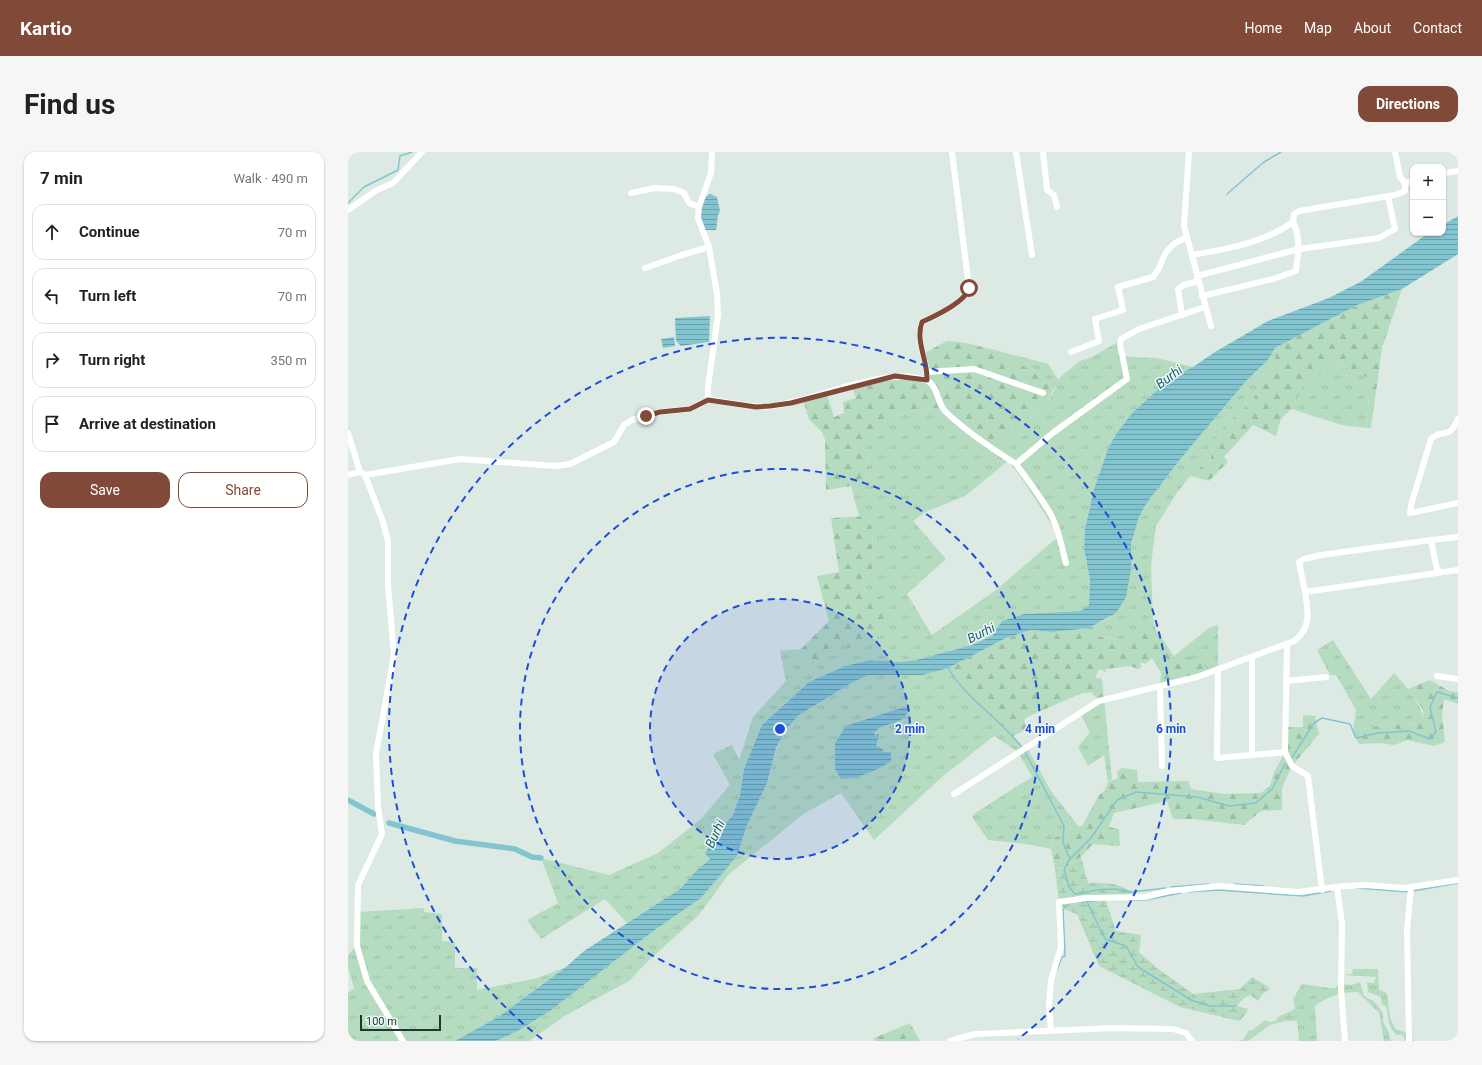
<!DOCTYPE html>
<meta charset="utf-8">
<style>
body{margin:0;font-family:Roboto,sans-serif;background:#f6f6f6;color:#222}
.controls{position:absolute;right:12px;top:12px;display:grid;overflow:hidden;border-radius:8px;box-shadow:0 1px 3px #0004}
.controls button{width:36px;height:36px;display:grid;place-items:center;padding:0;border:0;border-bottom:1px solid #e0e0e0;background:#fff;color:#222;font:20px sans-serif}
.scale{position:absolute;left:12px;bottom:10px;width:81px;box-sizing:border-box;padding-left:4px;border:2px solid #1f3932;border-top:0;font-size:11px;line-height:14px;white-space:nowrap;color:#1f3932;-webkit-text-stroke:3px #edf6f2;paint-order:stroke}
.stop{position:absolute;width:12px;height:12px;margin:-9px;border:3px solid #814937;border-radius:50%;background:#fff}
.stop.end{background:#814937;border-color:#fff;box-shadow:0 1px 4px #0008}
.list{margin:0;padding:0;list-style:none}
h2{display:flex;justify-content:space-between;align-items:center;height:52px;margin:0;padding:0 16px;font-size:17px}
h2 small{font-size:13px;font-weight:400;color:#767676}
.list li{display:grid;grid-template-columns:26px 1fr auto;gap:12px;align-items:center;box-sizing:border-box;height:56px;margin:0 8px 8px;padding:0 8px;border:1px solid #e0e0e0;border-radius:12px}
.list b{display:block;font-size:15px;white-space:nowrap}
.list em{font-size:13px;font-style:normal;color:#767676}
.actions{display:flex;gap:8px;padding:12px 16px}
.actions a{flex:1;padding:9px 0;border:1px solid #814937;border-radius:12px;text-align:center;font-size:14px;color:#814937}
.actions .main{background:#814937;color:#fff}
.icon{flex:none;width:22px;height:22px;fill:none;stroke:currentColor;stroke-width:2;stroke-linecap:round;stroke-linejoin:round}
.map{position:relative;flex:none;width:1110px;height:889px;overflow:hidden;border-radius:12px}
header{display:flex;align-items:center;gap:24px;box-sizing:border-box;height:56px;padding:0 20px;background:#814937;color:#fff}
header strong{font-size:19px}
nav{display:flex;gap:22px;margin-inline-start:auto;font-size:14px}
.intro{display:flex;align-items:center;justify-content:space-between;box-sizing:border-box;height:96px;padding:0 24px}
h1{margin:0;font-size:28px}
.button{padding:10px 18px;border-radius:12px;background:#814937;color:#fff;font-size:14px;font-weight:700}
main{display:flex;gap:24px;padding:0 24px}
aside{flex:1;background:#fff;border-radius:12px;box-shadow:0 1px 3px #0004}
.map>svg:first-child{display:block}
.grass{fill:url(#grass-tufts);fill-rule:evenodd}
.forest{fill:url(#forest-firs)}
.wetland{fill:url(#wetland-marsh)}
.water{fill:url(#water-rules)}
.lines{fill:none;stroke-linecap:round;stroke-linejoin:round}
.stream{stroke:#83c4d1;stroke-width:1.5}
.canal{stroke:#83c4d1;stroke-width:5.5}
.minor{stroke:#fff;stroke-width:6}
.route{stroke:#814937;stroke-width:5}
.ring{fill:none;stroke:#1d4ed8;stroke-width:2;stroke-dasharray:7 5}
.labels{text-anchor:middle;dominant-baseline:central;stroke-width:3;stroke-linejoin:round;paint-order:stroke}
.water-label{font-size:13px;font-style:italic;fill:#196575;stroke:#edf6f2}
.centre{fill:#1d4ed8;stroke:#edf6f2;stroke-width:2}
.ring-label{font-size:12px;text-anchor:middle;font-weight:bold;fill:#1d4ed8;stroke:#edf6f2;stroke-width:3;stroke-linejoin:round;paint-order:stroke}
</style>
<header>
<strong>Kartio</strong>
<nav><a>Home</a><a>Map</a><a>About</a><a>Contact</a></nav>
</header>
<div class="intro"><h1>Find us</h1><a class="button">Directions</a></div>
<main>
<aside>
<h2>7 min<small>Walk · 490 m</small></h2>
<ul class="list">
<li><svg class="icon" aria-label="ahead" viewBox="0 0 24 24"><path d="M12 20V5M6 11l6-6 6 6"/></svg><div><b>Continue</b></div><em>70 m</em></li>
<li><svg class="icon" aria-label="left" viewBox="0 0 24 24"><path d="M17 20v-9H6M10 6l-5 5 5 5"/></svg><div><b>Turn left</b></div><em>70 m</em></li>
<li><svg class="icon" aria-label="right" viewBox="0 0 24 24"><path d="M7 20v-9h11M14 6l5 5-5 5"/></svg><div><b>Turn right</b></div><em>350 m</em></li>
<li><svg class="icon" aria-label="arrive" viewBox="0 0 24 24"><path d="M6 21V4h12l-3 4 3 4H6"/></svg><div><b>Arrive at destination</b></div></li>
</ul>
<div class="actions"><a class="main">Save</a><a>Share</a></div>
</aside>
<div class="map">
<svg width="1110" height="889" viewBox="0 0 1110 889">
<defs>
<pattern id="grass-tufts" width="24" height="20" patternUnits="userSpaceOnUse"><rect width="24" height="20" fill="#b5dcc0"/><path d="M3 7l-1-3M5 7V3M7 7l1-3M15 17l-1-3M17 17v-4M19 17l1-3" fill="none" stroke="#9bbea5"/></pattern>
<pattern id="forest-firs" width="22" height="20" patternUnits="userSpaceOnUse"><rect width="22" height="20" fill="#b5dcc0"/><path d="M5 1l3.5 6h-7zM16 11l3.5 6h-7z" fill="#9bbea5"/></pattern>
<pattern id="wetland-marsh" width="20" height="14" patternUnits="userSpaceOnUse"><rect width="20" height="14" fill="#b5dcc0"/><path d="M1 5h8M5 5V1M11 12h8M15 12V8" fill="none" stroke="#9bbea5"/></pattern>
<pattern id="water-rules" width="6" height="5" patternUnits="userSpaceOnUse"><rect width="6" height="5" fill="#83c4d1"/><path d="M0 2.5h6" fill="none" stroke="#6ba0aa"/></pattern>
</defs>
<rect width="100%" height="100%" fill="#ddeae4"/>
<g class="grass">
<path d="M770 190V202L781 205 809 206 845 215 824 225 785 260 768 282 760 297 746 337 737 377 736 396 742 428 741 453 733 459 676 462 654 469 644 484 624 493 568 508 551 510 522 508 497 514 461 530 414 573 396 617 392 643 385 663 375 674 362 707 348 719 332 737 279 771 257 747 193 787 179 768 210 751 193 706 261 723 310 701 353 667 382 633 365 602 384 593 391 608 405 565 438 529 432 499 453 497 464 514 494 487 505 500 519 441 514 427 527 416 524 402 525 380 519 364H511L503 334 522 328 519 284 536 269 563 259 592 256 653 293 670 272 700 251 708 234 639 196 700 212 710 227 732 209 744 205ZM660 309 672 324 711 384 648 438 584 483 559 442 598 407 565 369 577 360 617 344Z"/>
<polygon points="927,196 927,208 913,225 906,247 898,253 894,262 880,269 864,292 863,307 842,324 829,341 808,374 803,413 805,466 797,480 791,486 778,489 749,484 744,481 760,471 757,468 768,461 783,417 783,392 791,365 798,352 834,305 899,228 919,209"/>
<polygon points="986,210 1022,227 1019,276 994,273 943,257 958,229 966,229"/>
<polygon points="870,473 870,517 862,520 857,516 826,504 861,476"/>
<path d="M985 488 1023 547 1046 521C1061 538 1072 549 1077 571L1035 573 1005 579 1008 558 988 523H982L969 498Z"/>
<path d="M600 516C622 544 651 566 673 594L679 595 703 639 730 674 706 686 703 697 685 693 640 688 624 665 627 661 684 625 670 600 646 584 594 625 526 688 493 641 457 661 380 723 350 764 301 808 281 829 218 863 181 889H148L168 880 202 859 304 780 353 746 389 704 399 673 419 631 428 598 440 575 451 563 505 530 521 523H575Z"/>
<polygon points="756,547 764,627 760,630 756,603 740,614 730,595 742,580 732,561"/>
<polygon points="76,756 76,760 94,762 94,789 107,790 107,816 129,816 129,838 190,826 218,815 150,865 107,889 0,889 0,841 6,836 0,816 0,803 9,793 10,760"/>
<path d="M1005 817H1030L1031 838 1039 841 1042 865 1047 877 1060 881 1066 889H1057L1055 883H1049C1040 875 1040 867 1039 856L1034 852 1033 845 1020 840 1019 830 1026 831 1028 825 993 823 1004 822Z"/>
<path d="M1012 830 1016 844 1026 849 1035 861V869L1041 881 1043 889H1036L1031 861 1010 840C992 840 981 844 967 854L969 889H951L949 869H938L922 873 900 889H890L895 888 900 879 905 878 917 868 922 870 928 869 930 865 947 857 945 847 954 832 980 836H986L992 832 1004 833Z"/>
</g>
<g class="forest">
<polygon points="1054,137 1034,196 1023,276 1019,276 1022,227 986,210 966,229 958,230 943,257 933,267 928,284 905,273 876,305 880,310 861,329 842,324 863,307 864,292 880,269 894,262 898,253 906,247 913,225 927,208 927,196 1009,153"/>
<path d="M599 189C640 190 674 213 708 234L705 237 700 251 670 272 653 293 643 296 592 256C558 259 546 261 519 284L522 328 503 334 478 338 477 287 474 280 461 267 455 248 479 243 486 265 496 261 495 250 508 246 504 236C528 229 552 220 576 231L575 202Z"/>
<polygon points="519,364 525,380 524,402 527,416 514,427 519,441 531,443 538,465 505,500 494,488 464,514 453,497 481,469 469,424 491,420 483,366"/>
<path d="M805 466 807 476 826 504 852 507 857 516 862 520 812 535 813 520 804 506 797 512 793 510 792 513 794 514 791 517 781 514 758 517V520L751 517 747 526 754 527 756 547 751 549 743 540 732 542 679 565 676 568 679 577 665 584 611 531 600 516 658 486 683 478 704 480 741 476 757 468 761 471 744 481C751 485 758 486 765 487 788 491 794 485 805 466Z"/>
<polygon points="1082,528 1101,539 1110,540 1110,552 1096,547 1094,563 1097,590 1086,594 1059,588 1046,593 1031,591 1011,592 1005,579 1035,573 1077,571 1074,556 1060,537"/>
<path d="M955 563 967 564 971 582 944 614 934 636V658L913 659 896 673 844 667H825L819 649 766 661 761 675 771 677 772 694 745 692C734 704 723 717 707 717L703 697 706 686 730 674H734L751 643 757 638 760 630 770 626 769 620 774 616 789 618 790 630 840 629 843 637 876 642 913 641 922 634 926 620 937 600 938 575H955Z"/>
<polygon points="562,871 572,889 527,889 526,886"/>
</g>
<path class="wetland" d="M733 705 740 731C760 730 776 731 790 746H757L768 779 793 783 791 800 809 816 845 842 892 837 904 825 922 836 914 843 910 849 902 843 896 846 889 854 900 857 898 862 891 869 832 855 751 814 729 762 715 757 711 750 707 717H716Z"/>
<g class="water">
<path d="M362 42 369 45 372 59C368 66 370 71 368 78H355L351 58 357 45Z"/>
<polygon points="1110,64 1110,102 1054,137 1009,153 927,196 919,209 899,228 834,305 798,352 791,365 783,392 783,417 778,445 768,461 741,476 704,480 683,478 658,486 600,516 575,523 521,523 505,530 451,563 440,575 428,596 419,631 399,673 389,704 353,746 304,780 202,859 168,880 148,889 107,889 150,865 218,815 236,799 332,737 348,719 362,707 357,701 375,674 385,663 392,643 396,617 414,573 461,530 497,514 522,508 551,510 568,508 624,493 644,484 654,469 676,462 733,459 741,453 742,428 736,396 737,377 746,337 760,297 768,282 785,260 824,225 845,215 867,200 920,169 981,146 1014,129 1075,85 1082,81 1095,81 1095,73"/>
<polygon points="362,164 361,190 333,194 328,189 327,166"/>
<polygon points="326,185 327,194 315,196 313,187"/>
<path d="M556 555 561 556C555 576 536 568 526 581L527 583 531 582 528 594 535 597V600H543V609C532 617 504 630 492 626L487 617V591L498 574Z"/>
</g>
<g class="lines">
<g class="stream">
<polyline points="879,42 916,10 933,0"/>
<polyline points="0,51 16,35 50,18 52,4 64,0"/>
<path d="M600 515C613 542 653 568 673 594"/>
<polyline points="677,600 716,674 715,691 722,707 743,686 769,648 788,640 849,645 881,654 908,651 924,637 937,612"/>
<polyline points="943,607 966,571 974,566 1002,572 1008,586 1030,581 1061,579 1082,587 1088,580 1082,555 1089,540 1110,546"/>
<polyline points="722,707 716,717 721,735 727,742 737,741 747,738 767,737 784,740 818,736"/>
<polyline points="886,732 915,734"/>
<polyline points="823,735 861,732"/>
<polyline points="1009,736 1061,740"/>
<polyline points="1065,739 1110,731"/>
<polyline points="840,740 870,738 955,744 983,739"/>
<polyline points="782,748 797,748 833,741"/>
<polyline points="732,750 746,749"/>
<polyline points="739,750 757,787 778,794 790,815 843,848 862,854 888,854"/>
<polyline points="709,818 714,805 717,804 715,757 722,751"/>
</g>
<g class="canal">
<polyline points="0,648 26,662"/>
<polyline points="41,671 107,689 167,697 184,705 193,706"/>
</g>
<g class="minor">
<path d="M364 0 363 21 351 55 350 66 361 95 369 142 370 163 360 235V248C382 249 402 257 424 254 466 249 539 213 578 228 590 233 589 251 597 259 614 276 646 298 668 312 679 327 692 344 702 361 711 376 713 394 718 411"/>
<polyline points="668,0 684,103"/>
<polyline points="695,0 699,38 706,43 709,55"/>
<polyline points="841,0 836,74 863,174"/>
<polyline points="1047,0 1052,25 1057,31"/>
<polyline points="1095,21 1110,19"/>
<polyline points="283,41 307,36 326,37 336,41 341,51 351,55"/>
<polyline points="0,58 29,38 45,31 74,0"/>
<path d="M844 103C878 97 916 91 945 70L946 62 951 59 1047 43 1057 39V31L1065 29"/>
<polyline points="297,116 334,103 361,95"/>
<polyline points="849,124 951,97 1031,86 1047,77 1040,44"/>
<path d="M854 144 925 127 948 119C950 103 953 85 945 70"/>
<polyline points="834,163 830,137 836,133 850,129"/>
<polyline points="723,200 751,189 747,167 775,158 770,135 805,125 810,118 818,100 827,91 839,85"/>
<polyline points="579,220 626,217 695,241"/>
<path d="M579 228C580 209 567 189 574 170 587 164 617 151 621 136L604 0"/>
<path d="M1110 267C1101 289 1094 276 1083 287L1063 353 1062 361 1110 351"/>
<polyline points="0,281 12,320"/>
<polyline points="668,312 706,280 779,227 772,192 773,187 791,177 857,155"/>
<polyline points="0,323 12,320 17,323 35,370 40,389 40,433 46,503 28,602 30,655 34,682 10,733 9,794 19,829 55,889"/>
<polyline points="17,323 112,307 207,314 222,312 266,290 276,273 284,268 312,260 342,257 360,248"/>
<polyline points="1083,388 1110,385"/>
<polyline points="957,440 951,410 956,407 973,403 1083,388 1089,418 1093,420"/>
<polyline points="939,492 937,600 944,614 960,624 974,738"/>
<polyline points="904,505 904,603 937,600"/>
<polyline points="870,517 869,606 904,603"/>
<polyline points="1089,524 1110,527"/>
<polyline points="938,529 978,525"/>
<polyline points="812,535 814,614"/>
<path d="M606 642 751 549 849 525 946 489C964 476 960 459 957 440L1110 418"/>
<polyline points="989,735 994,772 993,837 997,889"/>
<polyline points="703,878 701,853 703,828 713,795 711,750 738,746 797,745 821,739 871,734 950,740 996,734 1018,733 1056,736 1110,728"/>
<polyline points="602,889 627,882 765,876 825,877 838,881 844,889"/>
<polyline points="1061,889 1059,778 1063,736"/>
</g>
</g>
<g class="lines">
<path class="route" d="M298 264 312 260 342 257 360 248 408 255 422 254 443 251 547 224 579 228C580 209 567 189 574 170 587 164 618 150 621 136"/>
</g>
<circle cx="432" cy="577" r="130" fill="#1d4ed8" fill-opacity=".12"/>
<g class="ring">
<circle cx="432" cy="577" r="130"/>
<circle cx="432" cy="577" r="260"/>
<path d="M194 887A391 391 0 1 1 670 887"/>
</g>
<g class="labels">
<g class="water-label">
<text transform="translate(821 225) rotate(-37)">Burhi</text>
<text transform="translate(633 481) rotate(-26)">Burhi</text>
<text transform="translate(367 682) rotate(-65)">Burhi</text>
</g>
</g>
<circle cx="432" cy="577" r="6" class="centre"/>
<g class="ring-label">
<text x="562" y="581">2 min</text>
<text x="692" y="581">4 min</text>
<text x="823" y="581">6 min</text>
</g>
</svg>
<div class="controls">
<button>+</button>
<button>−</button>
</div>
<div class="scale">100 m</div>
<div class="stop" style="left:621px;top:136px"></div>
<div class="stop end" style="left:298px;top:264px"></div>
</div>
</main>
